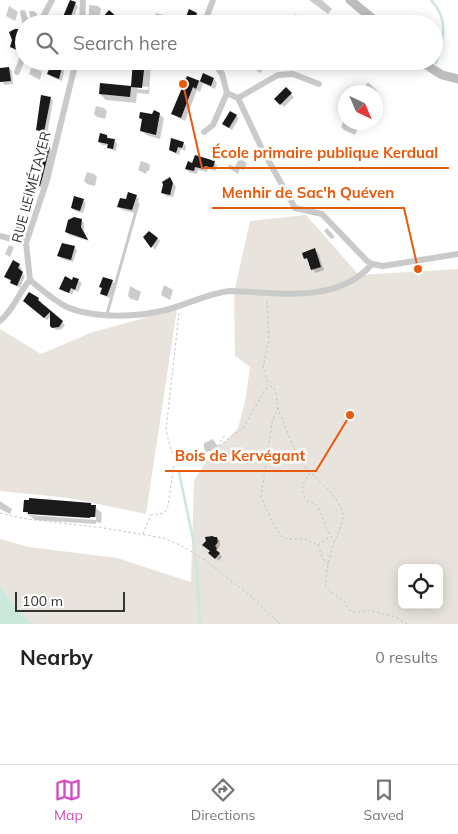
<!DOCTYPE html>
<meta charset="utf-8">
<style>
body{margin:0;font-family:Mulish,sans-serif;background:#f2f2f2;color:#222}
.controls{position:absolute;right:15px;bottom:15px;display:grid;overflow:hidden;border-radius:8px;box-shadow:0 2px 12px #0003}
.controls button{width:45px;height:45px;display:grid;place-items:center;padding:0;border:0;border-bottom:1px solid #e0e0e0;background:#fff;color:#222;font:25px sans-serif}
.compass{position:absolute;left:338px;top:85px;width:45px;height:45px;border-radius:50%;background:#fff;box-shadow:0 2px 12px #0003;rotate:136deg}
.scale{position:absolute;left:15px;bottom:12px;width:110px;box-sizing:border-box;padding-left:5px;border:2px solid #333;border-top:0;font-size:14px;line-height:18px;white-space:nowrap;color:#333;-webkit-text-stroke:4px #fff;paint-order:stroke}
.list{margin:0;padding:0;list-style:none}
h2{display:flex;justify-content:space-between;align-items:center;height:65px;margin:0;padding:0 20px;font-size:21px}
h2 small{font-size:16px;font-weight:400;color:#767676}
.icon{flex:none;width:28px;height:28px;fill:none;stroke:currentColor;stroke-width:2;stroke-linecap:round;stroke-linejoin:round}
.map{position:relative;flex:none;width:458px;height:624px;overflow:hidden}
.search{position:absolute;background:#fff;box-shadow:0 2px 12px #0003;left:15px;right:15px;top:15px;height:55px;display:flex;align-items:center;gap:12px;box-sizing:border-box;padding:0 18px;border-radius:28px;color:#767676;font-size:19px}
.sheet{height:140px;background:#fff}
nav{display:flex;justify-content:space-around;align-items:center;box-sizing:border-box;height:70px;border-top:1px solid #e0e0e0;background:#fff;font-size:14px;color:#767676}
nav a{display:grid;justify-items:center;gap:2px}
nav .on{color:#d54ac3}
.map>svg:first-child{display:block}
.green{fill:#e8e4dd;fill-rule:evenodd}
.water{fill:#cce7dc}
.shadow{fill:#0003;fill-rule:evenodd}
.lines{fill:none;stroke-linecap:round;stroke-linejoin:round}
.stream{stroke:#cce7dc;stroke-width:2.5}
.building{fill:#1a1a1a}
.path{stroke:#c3c3c3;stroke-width:1;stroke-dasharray:2.5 2.5;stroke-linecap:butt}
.lane{stroke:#cacaca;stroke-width:3}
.street{stroke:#cacaca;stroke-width:6}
.secondary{stroke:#bdbdbd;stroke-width:9}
.labels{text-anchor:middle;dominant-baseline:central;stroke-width:5;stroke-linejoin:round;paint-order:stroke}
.street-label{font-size:14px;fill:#333;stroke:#fff}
.leader{fill:none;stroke:#e8590c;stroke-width:2}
.callout-dot{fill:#e8590c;stroke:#fff;stroke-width:2}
.callout-label{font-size:15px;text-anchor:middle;font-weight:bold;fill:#e8590c;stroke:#fff;stroke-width:5;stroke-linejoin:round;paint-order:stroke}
</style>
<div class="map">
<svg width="458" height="624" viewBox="0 0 458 624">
<rect width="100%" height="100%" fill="#fff"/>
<g class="green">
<path d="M306 215 359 275 458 269V624H34L24 617 0 586V539L29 547 117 558 191 582 194 480 215 449 227 440 238 428 245 402 250 367 235 356 234 293 250 221ZM402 568H439V605H402Z"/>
<polygon points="177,309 146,514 70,498 0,491 0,329 41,354 90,333"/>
</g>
<polygon class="water" points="0,586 24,617 34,624 0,624"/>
<g class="shadow">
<polygon points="309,0 322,0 332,9 328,14"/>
<polygon points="71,1 78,6 72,22 73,24 63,24 67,6"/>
<polygon points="89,5 98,6 101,9 99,19 92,18 89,15"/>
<polygon points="9,6 18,12 15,21 6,16"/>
<polygon points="29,11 34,11 37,14 39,24 32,24"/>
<polygon points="109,12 120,23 125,24 105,24"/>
<polygon points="156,13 164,15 167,18 166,22 163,21 162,24 152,24"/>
<polygon points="197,14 200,17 196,24 184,24"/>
<polygon points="295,14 305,20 304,24 295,24 293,22"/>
<polygon points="223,20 231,24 221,24"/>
<polygon points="17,31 20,34 24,43 20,52 11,47"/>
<path d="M134 61H148L151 64 149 94 137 93 136 103 106 100 100 94 101 84 132 87ZM137 86 149 87 148 90 137 89Z"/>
<polygon points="249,61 271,61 269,66 262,69 261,73 252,68 253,66"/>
<polygon points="296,61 312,61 311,63 314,66 310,69 305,63 301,66"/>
<polygon points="374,61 386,61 388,63 385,68"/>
<polygon points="62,64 65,67 62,81 52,77 49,74"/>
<polygon points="32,66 42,72 40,80 29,74"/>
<polygon points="9,68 12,71 13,84 5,85 2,82 0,69"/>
<polygon points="203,75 214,79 217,83 215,89 203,84 200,92 197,90 185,121 177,117 173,114 188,77 200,82"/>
<polygon points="368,82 377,91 375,92 362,92 361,91"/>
<polygon points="286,89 294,97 284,107 276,99"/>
<polygon points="50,98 53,101 47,134 40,133 37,130"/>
<polygon points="96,106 104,108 107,111 105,119 97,117 94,114"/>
<polygon points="159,114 164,118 160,139 146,135 141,130 143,121 140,118"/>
<polygon points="236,116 239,118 232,130 223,124"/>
<polygon points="344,120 346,122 355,125 358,128 355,135 344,130 341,127"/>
<polygon points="107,136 117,143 116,151 112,150 109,146 102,145 99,142"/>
<polygon points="183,143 186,146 185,151 181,149 179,155 170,150"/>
<polygon points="49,148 52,151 42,188 38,187 31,209 24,205 25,201 23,199 36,184"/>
<polygon points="239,158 247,163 244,170 240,169 238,174 228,168 229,164 235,167"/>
<polygon points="141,161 147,163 150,165 149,171 147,171 146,174 138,170"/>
<polygon points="214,162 217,165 216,171 208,169 207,172 198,170 197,174 189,172 186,169 192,164"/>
<polygon points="87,172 94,174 97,177 95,186 87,184 84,181"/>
<polygon points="170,179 176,187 173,197 166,196 163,193"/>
<polygon points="136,196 139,199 135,213 122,210 119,207"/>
<polygon points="83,200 86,203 83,213 75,211 72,208"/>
<polygon points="81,220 84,223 84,231 89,241 69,235 66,232"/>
<polygon points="26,226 29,229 26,238 16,237 13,234"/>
<polygon points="327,228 335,237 331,239 324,231"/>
<polygon points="145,237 158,239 160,241 155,250"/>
<polygon points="9,245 14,247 10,257 5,254"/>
<polygon points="74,247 77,250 73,262 62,259 59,256"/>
<polygon points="315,250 318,253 324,270 316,273 313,270 309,261 305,258"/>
<polygon points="19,265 22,268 20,271 25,276 20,288 5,277"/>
<polygon points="74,278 82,283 78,292 74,290 72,295 61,289 72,281"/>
<polygon points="112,281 115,284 110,298 104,296 101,293"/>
<polygon points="164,285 173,290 170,300 161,295"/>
<polygon points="130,286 141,292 138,301 131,299 128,296"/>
<polygon points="38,299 41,302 40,304 65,325 62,329 56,330 51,325 51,316 47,320 27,304"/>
<polygon points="213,439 218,447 207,452 204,449 204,443"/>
<polygon points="0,501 12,509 10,514 0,509"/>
<path d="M91 504 102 513 101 523 96 522V524L35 520 24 511ZM29 512 96 517V520L29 515Z"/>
<polygon points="217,538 220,541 220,546 217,550 222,557 219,561 210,553"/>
</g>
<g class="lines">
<g class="stream">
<path d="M431 0C450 19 443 41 436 63"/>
<polyline points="179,472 195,549"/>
<polyline points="196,558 200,624"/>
</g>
</g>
<g class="building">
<polygon points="70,0 76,2 68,24 60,24"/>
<polygon points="189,9 197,13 193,24 183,24"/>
<polygon points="109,10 118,18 116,24 97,24"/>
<polygon points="15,29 18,29 22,41 17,50 10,47 12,40 9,32"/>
<polygon points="57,61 63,63 59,79 47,74 50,67 55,68"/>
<polygon points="133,61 145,61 142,88 131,87 130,97 99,94 100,83 131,86"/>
<polygon points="9,67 11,81 0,82 0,68"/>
<polygon points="203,73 214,78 211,86 199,81 196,89 193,87 181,118 171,114 187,76 200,81"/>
<polygon points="286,87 292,93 280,105 274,99"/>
<polygon points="41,95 51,97 44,132 36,130"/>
<polygon points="154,110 160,113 156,135 140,131 142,119 139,118 140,112 152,114"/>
<polygon points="230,111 237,115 229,128 222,124"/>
<polygon points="100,133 107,135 107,138 115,139 113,149 107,148 108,144 98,142"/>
<polygon points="171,138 184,142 182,148 178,147 176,153 169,150"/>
<polygon points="44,146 50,147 42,179 40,186 36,185 28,208 22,205 24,200 21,199 28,181 35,182"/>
<polygon points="195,155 215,161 213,168 205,166 204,169 195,167 194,171 185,169 188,161 192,163"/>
<polygon points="170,177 173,183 170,195 161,193 163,185 162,182"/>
<polygon points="128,192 137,195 132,210 117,207 120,198 126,199"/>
<polygon points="74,196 84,199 80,211 71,208"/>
<polygon points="74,217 82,219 81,227 88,240 65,232 68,220"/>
<polygon points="19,222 27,225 23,237 12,234"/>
<polygon points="149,231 158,238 151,248 143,237"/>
<polygon points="62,243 75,246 71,260 57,256"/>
<polygon points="315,248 321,267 311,270 307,258 304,259 302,253"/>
<polygon points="13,260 20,264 18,268 23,272 17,286 10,283 11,280 4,277"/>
<polygon points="65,276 72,280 73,277 79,279 75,290 71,288 69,293 59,289"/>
<polygon points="103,277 113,280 107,296 100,294 102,288 99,287"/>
<polygon points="29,292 39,298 38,300 63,321 59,327 52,328 50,326 50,312 44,318 23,301"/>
<polygon points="29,498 91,503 91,505 96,505 95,517 90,517 90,518 28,514 28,512 23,512 24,500 29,500"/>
<polygon points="213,536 214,537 217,537 218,542 215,546 217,548 216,550 220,553 215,559 208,553 210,551 202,545 206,541 205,537"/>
</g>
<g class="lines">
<g class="path">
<polyline points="267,301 269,339 263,368 269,385"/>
<polyline points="179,313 166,430 171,450 175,456 208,451 215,449 226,434"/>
<polyline points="278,407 272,422 261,497 274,526 282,537 288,539 305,539 318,545 323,559 328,563"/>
<path d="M215 449 244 427 264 391 267 388 272 386C278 392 276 400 278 408 282 421 295 452 303 464 313 478 344 498 343 518 343 524 339 530 337 536 332 546 324 577 326 588L343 600 349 610 356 613 367 610 393 616 408 624"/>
<path d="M310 473C306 479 300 486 303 494 305 502 313 501 317 506 325 516 324 533 335 540"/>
<polyline points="0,513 27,519 104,528 163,538 180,545 205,560 254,599 280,624"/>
<polyline points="143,534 151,515 164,513 168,506 175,457"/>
<polyline points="318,545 329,537"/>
</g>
<polyline class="lane" points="107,314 138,204"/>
<g class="street">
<polyline points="23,13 26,24"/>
<polyline points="43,24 44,15 52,0"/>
<polyline points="82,24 83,0"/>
<polyline points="204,24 213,0"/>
<path d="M76 61 47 180 26 243 30 280C42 290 53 300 67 307 94 319 139 317 166 310 188 304 207 294 229 291 276 292 337 305 372 264L383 266 458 254"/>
<polyline points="17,72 24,54"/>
<polyline points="227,93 238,98 278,75 293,74 319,84"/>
<polyline points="238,98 262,149 295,208 322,214 367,261 372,264"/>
<polyline points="204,132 213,125 227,93 222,74 213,61"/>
<polyline points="0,236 26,243"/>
<path d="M0 321C14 310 18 293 30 280"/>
</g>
<g class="secondary">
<polyline points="350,0 379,24"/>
<polyline points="420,61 442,75 458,79"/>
</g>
</g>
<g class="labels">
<g class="street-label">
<text transform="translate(31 187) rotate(-75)">RUE LE MÉTAYER</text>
</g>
</g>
<path class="leader" d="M183 84L202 168H449M418 269L404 208H212M350 415L316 471H165"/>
<g class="callout-dot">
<circle cx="183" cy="84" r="5"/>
<circle cx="418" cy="269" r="5"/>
<circle cx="350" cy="415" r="5"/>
</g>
<g class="callout-label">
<text x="325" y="158">École primaire publique Kerdual</text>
<text x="308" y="198">Menhir de Sac'h Quéven</text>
<text x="240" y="461">Bois de Kervégant</text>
</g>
</svg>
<div class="controls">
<button><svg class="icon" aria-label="locate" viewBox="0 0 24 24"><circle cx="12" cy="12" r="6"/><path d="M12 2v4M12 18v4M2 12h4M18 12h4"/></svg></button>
</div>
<svg class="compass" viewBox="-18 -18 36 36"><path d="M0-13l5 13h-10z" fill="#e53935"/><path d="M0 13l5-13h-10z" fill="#767676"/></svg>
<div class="scale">100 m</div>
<div class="search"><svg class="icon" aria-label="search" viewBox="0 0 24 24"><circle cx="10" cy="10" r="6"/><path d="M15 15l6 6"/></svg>Search here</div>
</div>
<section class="sheet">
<h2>Nearby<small>0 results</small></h2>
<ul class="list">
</ul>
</section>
<nav>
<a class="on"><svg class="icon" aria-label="map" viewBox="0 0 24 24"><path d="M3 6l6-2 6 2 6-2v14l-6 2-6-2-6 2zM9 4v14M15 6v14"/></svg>Map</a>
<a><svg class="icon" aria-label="directions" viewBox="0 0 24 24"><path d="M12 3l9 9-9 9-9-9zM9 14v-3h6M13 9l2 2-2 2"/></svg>Directions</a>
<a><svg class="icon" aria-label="saved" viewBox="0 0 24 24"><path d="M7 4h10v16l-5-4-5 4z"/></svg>Saved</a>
</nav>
